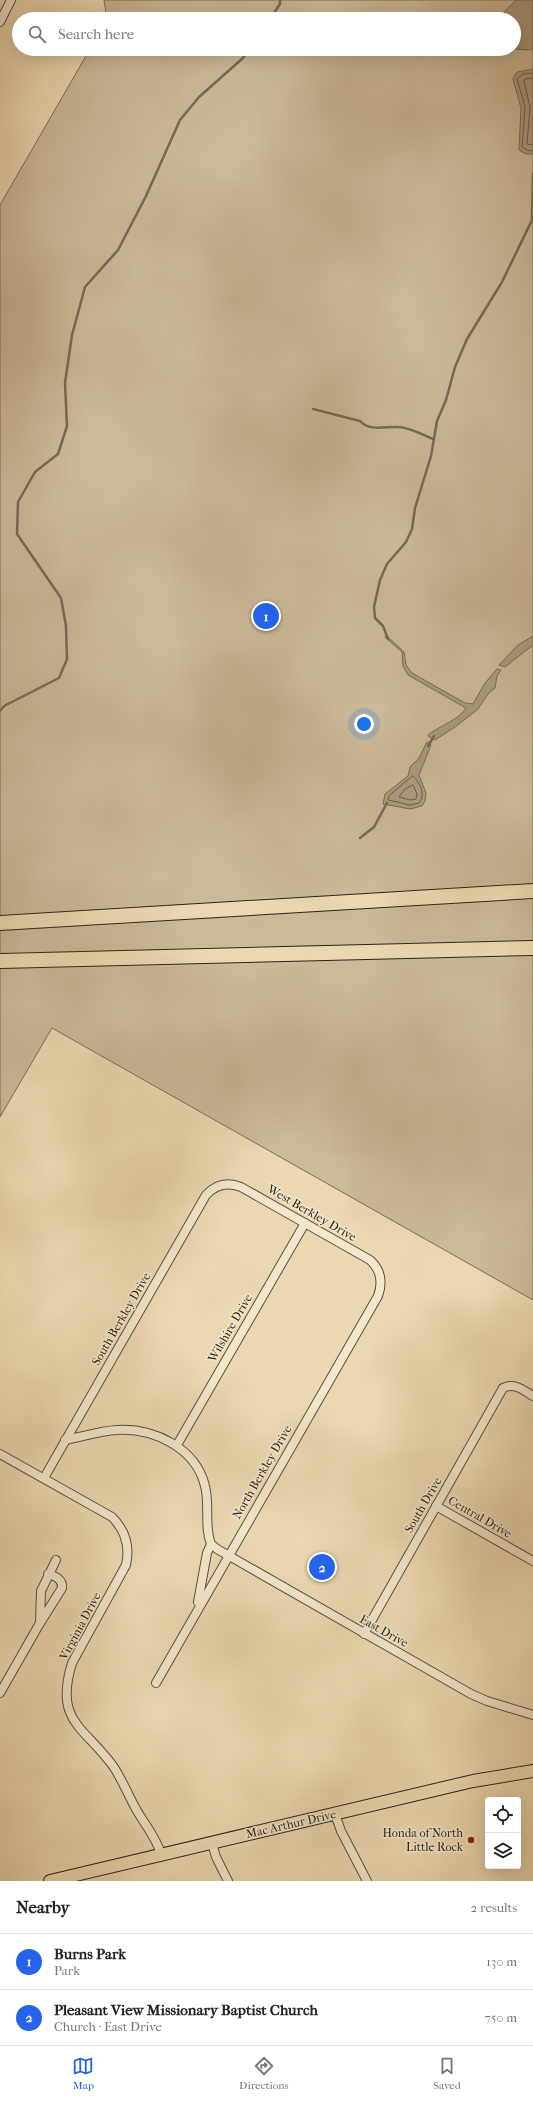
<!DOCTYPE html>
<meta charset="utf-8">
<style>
body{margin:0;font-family:"IM FELL French Canon",serif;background:#f6f6f6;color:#222}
.controls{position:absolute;right:12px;bottom:12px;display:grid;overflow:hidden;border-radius:4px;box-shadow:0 4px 16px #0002}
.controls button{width:36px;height:36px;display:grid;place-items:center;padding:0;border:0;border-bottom:1px solid #e0e0e0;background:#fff;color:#222;font:20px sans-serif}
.you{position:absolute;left:364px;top:724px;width:14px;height:14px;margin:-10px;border:3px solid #fff;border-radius:50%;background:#1a73e8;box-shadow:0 0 0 6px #1a73e833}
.badge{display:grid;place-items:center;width:26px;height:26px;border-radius:50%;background:#2563eb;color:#fff;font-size:13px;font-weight:700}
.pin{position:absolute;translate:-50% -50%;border:2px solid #fff;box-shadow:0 1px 4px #0006}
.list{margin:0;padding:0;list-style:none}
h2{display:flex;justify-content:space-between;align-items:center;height:52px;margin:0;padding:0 16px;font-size:17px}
h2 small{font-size:13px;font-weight:400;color:#767676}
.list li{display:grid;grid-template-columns:26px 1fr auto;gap:12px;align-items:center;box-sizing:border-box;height:56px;padding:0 16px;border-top:1px solid #e0e0e0}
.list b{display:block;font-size:15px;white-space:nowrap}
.list p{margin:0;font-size:13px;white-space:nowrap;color:#767676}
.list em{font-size:13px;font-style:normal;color:#767676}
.icon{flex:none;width:22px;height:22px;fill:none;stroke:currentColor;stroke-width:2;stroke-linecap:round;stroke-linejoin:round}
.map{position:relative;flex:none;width:533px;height:1881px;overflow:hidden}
.search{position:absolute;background:#fff;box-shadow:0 4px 16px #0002;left:12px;right:12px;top:12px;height:44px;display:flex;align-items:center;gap:10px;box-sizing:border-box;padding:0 14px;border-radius:22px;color:#767676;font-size:15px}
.sheet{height:164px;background:#fff}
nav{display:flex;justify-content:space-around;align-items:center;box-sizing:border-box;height:56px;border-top:1px solid #e0e0e0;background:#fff;font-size:11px;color:#767676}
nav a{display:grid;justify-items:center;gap:2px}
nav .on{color:#2563eb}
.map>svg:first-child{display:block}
.green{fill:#cbb998;stroke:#7c6e5a}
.water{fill:#aa9a7e;stroke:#786a56}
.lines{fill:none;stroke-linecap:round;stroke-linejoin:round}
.shore{stroke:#6c5e4c;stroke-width:1}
.stream{stroke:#786a56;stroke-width:2.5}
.street-casing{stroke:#5c5040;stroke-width:10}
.primary-casing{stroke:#2d231b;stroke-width:14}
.highway-casing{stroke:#2d231b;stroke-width:16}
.street{stroke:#f2e6cc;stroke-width:8}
.primary{stroke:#ebd8b1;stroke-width:12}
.highway{stroke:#ebd8b1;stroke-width:14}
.poi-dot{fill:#8f2418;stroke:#f2e6cc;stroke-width:1.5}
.labels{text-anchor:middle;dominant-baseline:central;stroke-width:3;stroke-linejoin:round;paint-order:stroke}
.street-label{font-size:12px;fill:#2d231b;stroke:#f2e6cc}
.poi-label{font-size:12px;fill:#2d231b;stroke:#f2e6cc;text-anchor:end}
</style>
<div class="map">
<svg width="533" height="1881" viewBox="0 0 533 1881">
<rect width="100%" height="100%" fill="#ebd8b1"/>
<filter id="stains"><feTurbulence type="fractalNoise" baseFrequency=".005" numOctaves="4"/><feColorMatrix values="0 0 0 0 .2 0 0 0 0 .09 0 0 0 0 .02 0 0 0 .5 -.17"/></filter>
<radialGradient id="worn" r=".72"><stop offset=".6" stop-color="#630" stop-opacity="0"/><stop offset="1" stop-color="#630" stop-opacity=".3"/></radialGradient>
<polygon class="green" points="104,0 533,0 533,1300 52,1028 0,1117 0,205 90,49 514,49 514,19 107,19"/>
<g class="water">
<polygon points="516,0 533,0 533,48 530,50 514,49 514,19 503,19 505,11"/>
<polygon points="533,69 533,154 526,154 519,150 521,108 513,79 517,72"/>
<path d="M387 636 404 652 406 665 412 673 465 703 473 704 485 683 497 669 501 670 497 676 495 688 488 694 478 709 455 727 435 740 428 736 429 734C440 726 460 719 466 708L408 675 403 666 402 652 385 637Z"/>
<polygon points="533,636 533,645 505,667 499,665 518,645"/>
<polygon points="427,742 431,745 419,775 426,793 425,801 422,806 410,809 383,804 385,794 408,776 410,767 419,758"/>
</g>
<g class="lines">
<g class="shore">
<polyline points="533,73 523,74 517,79 525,107 522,147 527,150 533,151"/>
<polyline points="533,78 525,79 524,81 530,107 527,144 533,145"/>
<path d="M413 776C420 783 426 794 419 803L410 805 388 800 389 796Z"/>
<polygon points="413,785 417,794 416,799 410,800 399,797 404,790"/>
</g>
<g class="stream">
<polyline points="270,19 280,4 280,0"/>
<path d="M313 409 360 421C370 432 386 426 398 427 409 427 423 435 433 439"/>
<polyline points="388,639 383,626 375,618 374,607 380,580 387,564 406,542 412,529 415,508 431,456 437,421 446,400 455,367 467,339 502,282 532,220 533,174"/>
<polyline points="0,711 4,706 59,678 67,659 66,626 61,598 17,534 18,502 35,472 58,454 67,426 65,383 72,335 85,287 118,250 146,196 180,120 199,97 243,58 249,49"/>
<polyline points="428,746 434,736"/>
<polyline points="360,838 374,827 387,803"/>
</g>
<defs>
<g id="street">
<polyline points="0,22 11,0"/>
<path d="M65 1440C82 1437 99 1431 117 1430 154 1428 196 1448 205 1486 210 1505 204 1527 211 1544L207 1553 198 1602"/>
<polyline points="177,1445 305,1223"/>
<path d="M0 1454 112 1517C126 1531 130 1547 126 1565L72 1663C54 1722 84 1726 113 1766 122 1779 128 1795 136 1809 145 1825 156 1837 161 1854"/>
<path d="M44 1478 206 1195C216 1184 228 1182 241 1187L370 1260C381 1270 383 1282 378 1296L156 1683"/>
<polyline points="436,1506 533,1561"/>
<polyline points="211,1544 217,1549 471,1694 487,1701 533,1715"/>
<path d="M40 1623 62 1588C63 1579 55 1576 48 1574"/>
<path d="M364 1634 503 1388C514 1382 523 1390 533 1396"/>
<polyline points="0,1693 40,1623 41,1591 56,1560"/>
<polyline points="335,1814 341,1831 367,1881"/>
<polyline points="212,1843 216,1857 228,1881"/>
</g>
<polyline id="primary" points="50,1881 473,1781 533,1771"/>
<g id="highway">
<polyline points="0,923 533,891"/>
<polyline points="0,961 533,948"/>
</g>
</defs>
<use href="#street" class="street-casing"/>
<use href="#primary" class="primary-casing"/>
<use href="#highway" class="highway-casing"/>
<use href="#street" class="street"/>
<use href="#primary" class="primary"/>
<use href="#highway" class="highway"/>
</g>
<circle class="poi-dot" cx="471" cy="1840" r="4"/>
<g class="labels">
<g class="street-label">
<text transform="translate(312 1213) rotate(30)">West Berkley Drive</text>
<text transform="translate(121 1319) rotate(-60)">South Berkley Drive</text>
<text transform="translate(230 1328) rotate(-60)">Wilshire Drive</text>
<text transform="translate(262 1472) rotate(-60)">North Berkley Drive</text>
<text transform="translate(423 1505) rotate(-60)">South Drive</text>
<text transform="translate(480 1517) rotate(30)">Central Drive</text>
<text transform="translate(80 1626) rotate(-62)">Virginia Drive</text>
<text transform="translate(384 1631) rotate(29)">East Drive</text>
<text transform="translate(291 1824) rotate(-13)">Mac Arthur Drive</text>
</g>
<g class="poi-label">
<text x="463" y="1833">Honda of North<tspan x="463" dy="14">Little Rock</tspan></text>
</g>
</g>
<rect width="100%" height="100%" filter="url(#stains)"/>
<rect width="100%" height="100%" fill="url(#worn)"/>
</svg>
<div class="controls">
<button><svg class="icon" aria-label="locate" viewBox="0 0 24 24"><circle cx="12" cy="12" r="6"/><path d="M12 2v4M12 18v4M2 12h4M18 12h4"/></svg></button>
<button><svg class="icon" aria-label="layers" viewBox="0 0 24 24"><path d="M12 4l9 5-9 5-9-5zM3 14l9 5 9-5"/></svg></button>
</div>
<div class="you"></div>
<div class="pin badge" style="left:266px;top:616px">1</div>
<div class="pin badge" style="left:322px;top:1567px">2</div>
<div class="search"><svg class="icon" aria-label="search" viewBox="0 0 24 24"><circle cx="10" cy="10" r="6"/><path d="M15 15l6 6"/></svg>Search here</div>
</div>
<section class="sheet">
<h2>Nearby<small>2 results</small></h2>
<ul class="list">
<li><span class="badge">1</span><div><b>Burns Park</b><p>Park</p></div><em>130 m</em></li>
<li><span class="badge">2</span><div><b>Pleasant View Missionary Baptist Church</b><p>Church · East Drive</p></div><em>750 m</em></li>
</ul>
</section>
<nav>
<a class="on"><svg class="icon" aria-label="map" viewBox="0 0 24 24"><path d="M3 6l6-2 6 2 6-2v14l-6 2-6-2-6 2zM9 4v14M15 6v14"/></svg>Map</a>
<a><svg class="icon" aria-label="directions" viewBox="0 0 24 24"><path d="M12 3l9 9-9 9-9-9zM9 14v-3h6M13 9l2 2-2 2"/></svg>Directions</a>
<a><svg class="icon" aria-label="saved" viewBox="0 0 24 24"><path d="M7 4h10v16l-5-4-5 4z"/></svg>Saved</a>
</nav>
